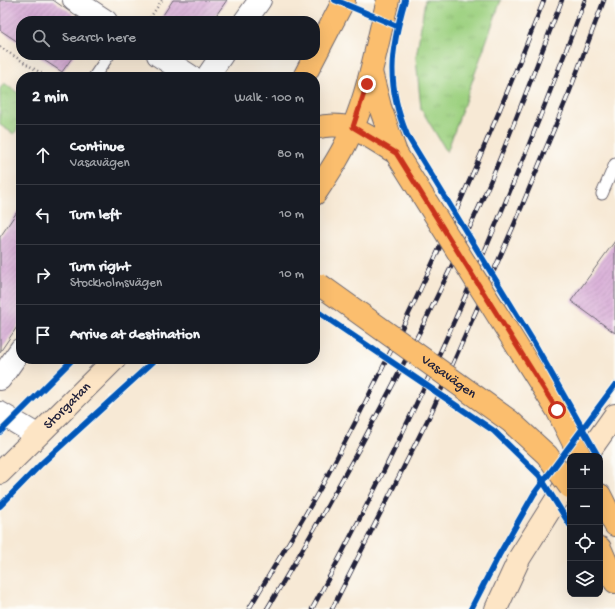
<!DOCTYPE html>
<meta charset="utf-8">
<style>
body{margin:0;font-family:"Gochi Hand",sans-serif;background:#242831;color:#f1f3f6}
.controls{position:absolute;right:12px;bottom:12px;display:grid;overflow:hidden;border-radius:8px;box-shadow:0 4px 16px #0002}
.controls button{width:36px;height:36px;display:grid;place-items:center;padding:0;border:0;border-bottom:1px solid #363941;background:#171b24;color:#f1f3f6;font:20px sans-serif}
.stop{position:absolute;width:12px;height:12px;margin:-9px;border:3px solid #c8321e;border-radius:50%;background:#fff}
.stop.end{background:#c8321e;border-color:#fff;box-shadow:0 1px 4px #0008}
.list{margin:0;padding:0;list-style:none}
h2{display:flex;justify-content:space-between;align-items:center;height:52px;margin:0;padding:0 16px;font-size:17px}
h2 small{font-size:13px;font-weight:400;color:#9ea1a6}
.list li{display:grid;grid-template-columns:26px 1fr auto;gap:12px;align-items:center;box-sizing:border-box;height:60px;padding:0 16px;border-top:1px solid #363941}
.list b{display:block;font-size:15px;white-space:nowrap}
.list p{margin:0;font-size:13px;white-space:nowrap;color:#9ea1a6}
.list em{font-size:13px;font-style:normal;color:#9ea1a6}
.icon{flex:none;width:22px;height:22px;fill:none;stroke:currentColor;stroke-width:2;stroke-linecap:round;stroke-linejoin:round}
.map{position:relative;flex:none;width:615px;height:609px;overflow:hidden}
.search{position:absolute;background:#171b24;box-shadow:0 4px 16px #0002;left:16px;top:16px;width:304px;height:44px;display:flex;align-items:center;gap:10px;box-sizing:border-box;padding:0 14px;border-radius:16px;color:#9ea1a6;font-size:15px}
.panel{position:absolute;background:#171b24;box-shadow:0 4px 16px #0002;left:16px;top:72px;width:304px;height:292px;border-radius:16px}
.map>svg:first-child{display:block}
.grass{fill:url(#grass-tufts);stroke:#607a5e}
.park{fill:url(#park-crowns);stroke:#607a5e}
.building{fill:url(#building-hatch)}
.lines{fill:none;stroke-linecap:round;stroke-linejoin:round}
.lane-casing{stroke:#6d6871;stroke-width:13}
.street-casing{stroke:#6d6871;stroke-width:24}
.secondary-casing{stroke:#6d6871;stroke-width:24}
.primary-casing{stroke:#6d6871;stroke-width:24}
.path{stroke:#6d6871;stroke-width:2.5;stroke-dasharray:1 3;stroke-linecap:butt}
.lane{stroke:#fff;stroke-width:11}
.street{stroke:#fff;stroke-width:22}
.secondary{stroke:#fde5c5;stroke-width:22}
.primary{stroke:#fbbe6e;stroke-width:22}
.rail-casing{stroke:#22223b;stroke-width:4.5}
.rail{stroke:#fdfcf7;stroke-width:3;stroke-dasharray:9;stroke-linecap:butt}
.primary-bridge-casing{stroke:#6d6871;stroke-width:24;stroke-linecap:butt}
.primary-bridge{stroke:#fbbe6e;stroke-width:22}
.cycleway-casing{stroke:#fdfcf7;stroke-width:8}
.cycleway{stroke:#0057b8;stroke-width:6}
.route{stroke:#c8321e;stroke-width:5}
.labels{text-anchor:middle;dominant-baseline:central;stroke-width:3;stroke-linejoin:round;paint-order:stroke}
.street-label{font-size:14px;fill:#22223b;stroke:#fdfcf7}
</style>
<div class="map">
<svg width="615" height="609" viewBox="0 0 615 609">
<defs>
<pattern id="grass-tufts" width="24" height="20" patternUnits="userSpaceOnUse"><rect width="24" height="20" fill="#9ed181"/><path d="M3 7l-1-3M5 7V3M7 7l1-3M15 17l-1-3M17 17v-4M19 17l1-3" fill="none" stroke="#88b370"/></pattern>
<pattern id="park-crowns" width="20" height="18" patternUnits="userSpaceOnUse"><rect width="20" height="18" fill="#9ed181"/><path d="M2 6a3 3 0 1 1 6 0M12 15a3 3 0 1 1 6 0" fill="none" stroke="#88b370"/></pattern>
<pattern id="building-hatch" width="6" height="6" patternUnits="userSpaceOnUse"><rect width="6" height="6" fill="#d5a6d4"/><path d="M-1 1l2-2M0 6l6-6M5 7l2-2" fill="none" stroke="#ac87ad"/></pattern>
</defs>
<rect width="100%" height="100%" fill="#fdfcf7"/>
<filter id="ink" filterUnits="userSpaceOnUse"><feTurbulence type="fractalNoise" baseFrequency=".025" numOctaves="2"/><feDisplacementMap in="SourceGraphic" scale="8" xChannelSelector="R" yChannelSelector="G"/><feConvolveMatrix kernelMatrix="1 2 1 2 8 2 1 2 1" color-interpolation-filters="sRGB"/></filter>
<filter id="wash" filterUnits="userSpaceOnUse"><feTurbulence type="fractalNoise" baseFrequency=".012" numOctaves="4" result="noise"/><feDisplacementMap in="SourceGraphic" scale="16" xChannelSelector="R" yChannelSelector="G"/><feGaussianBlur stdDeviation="0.9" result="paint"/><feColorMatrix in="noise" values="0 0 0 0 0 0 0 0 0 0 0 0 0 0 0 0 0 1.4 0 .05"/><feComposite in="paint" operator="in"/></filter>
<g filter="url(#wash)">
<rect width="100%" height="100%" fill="#f7e9d5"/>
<polygon class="grass" points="425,0 501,0 447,152 421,109 416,58"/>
<polygon class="park" points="4,83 21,95 21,124 14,134 0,125 0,89"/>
<g id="blocks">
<g class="building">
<polygon points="0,0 53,0 83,21 21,21 21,44 0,30"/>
<polygon points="173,0 227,0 212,21 159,21"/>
<polygon points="36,55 74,55 62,72"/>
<polygon points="21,206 21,321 0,352 0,237"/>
<polygon points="615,241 615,333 571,301"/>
</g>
</g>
</g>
<g filter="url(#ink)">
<use href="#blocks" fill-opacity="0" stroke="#6d6871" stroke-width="1"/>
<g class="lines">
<defs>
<g id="lane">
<polyline points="94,77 109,55"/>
<polyline points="602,194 615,164"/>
</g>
<g id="street">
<polyline points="74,0 106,21"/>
<polyline points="245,21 260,0"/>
<polyline points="158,55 192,77"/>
<polyline points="207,77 222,55"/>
<polyline points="0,379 21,349"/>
<polyline points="0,413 37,435"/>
</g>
<g id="secondary">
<polyline points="586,456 615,415"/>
<path id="s1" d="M0 473 115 359"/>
<polyline points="496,609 520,557 570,478"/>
</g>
<g id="primary">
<polyline points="371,72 380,107 396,153"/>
<polyline points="304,77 344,0"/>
<path d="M315 128C350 119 367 136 396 153"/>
<path d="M315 194C329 173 344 151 353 127 370 87 377 42 388 0"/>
<polyline points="600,495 615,525"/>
<polyline points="600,548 615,582"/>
</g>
</defs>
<use href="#lane" class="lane-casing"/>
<use href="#street" class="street-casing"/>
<use href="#secondary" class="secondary-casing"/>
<use href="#primary" class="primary-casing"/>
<g class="path">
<polyline points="148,21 162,0"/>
<polyline points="0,47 47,77"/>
</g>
<use href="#lane" class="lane"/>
<use href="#street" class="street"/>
<use href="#secondary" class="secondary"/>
<use href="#primary" class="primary"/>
<defs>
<g id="rail">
<path d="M249 609C274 566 301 524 325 480 408 325 480 164 544 0"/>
<path d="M267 609C346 479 417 344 480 205 510 138 535 68 562 0"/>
<path d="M312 609C419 414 507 209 585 0"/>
<polyline points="332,609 431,413 514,225 569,93 604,0"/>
</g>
</defs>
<use href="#rail" class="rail-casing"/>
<use href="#rail" class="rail"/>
<defs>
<g id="primary-bridge">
<polyline points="396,153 557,410 580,456"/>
<path id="s2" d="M320 285 510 421 547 455 570 487"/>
</g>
</defs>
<use href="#primary-bridge" class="primary-bridge-casing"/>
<use href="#primary-bridge" class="primary-bridge"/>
<defs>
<g id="cycleway">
<polyline points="335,0 397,26"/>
<path d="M405 0C390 51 386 85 407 135L533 341 598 456"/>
<polyline points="315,310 494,431 539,475 570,525"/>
<polyline points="0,432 73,359"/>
<polyline points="0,506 41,464 156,359"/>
<polyline points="471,609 499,555 534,494 615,385"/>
</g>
</defs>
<use href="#cycleway" class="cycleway-casing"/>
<use href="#cycleway" class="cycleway"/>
</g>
</g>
<g class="lines" filter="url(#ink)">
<polyline class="route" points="367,84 353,127 396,153 557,410"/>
</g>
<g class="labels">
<g class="street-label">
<text stroke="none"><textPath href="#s2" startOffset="158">Vasavägen</textPath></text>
<text stroke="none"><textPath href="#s1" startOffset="95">Storgatan</textPath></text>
</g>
</g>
</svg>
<div class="controls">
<button>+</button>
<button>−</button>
<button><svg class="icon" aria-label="locate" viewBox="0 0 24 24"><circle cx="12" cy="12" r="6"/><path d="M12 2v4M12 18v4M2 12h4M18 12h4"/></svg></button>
<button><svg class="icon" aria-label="layers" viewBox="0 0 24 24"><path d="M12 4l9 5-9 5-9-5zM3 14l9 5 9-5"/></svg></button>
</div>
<div class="stop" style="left:557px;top:410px"></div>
<div class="stop end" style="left:367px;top:84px"></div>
<div class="search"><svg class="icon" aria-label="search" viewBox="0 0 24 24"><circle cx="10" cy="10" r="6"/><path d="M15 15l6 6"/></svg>Search here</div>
<section class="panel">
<h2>2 min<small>Walk · 100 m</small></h2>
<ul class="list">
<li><svg class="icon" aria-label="ahead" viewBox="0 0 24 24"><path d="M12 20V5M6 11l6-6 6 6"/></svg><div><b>Continue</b><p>Vasavägen</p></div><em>80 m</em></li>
<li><svg class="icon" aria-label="left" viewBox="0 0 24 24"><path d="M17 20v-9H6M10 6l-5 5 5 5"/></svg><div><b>Turn left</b></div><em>10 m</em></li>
<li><svg class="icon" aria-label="right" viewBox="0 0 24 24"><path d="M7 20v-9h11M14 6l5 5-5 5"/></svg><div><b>Turn right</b><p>Stockholmsvägen</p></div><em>10 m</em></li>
<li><svg class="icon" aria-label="arrive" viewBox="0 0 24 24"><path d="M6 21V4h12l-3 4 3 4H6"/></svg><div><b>Arrive at destination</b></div></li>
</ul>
</section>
</div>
